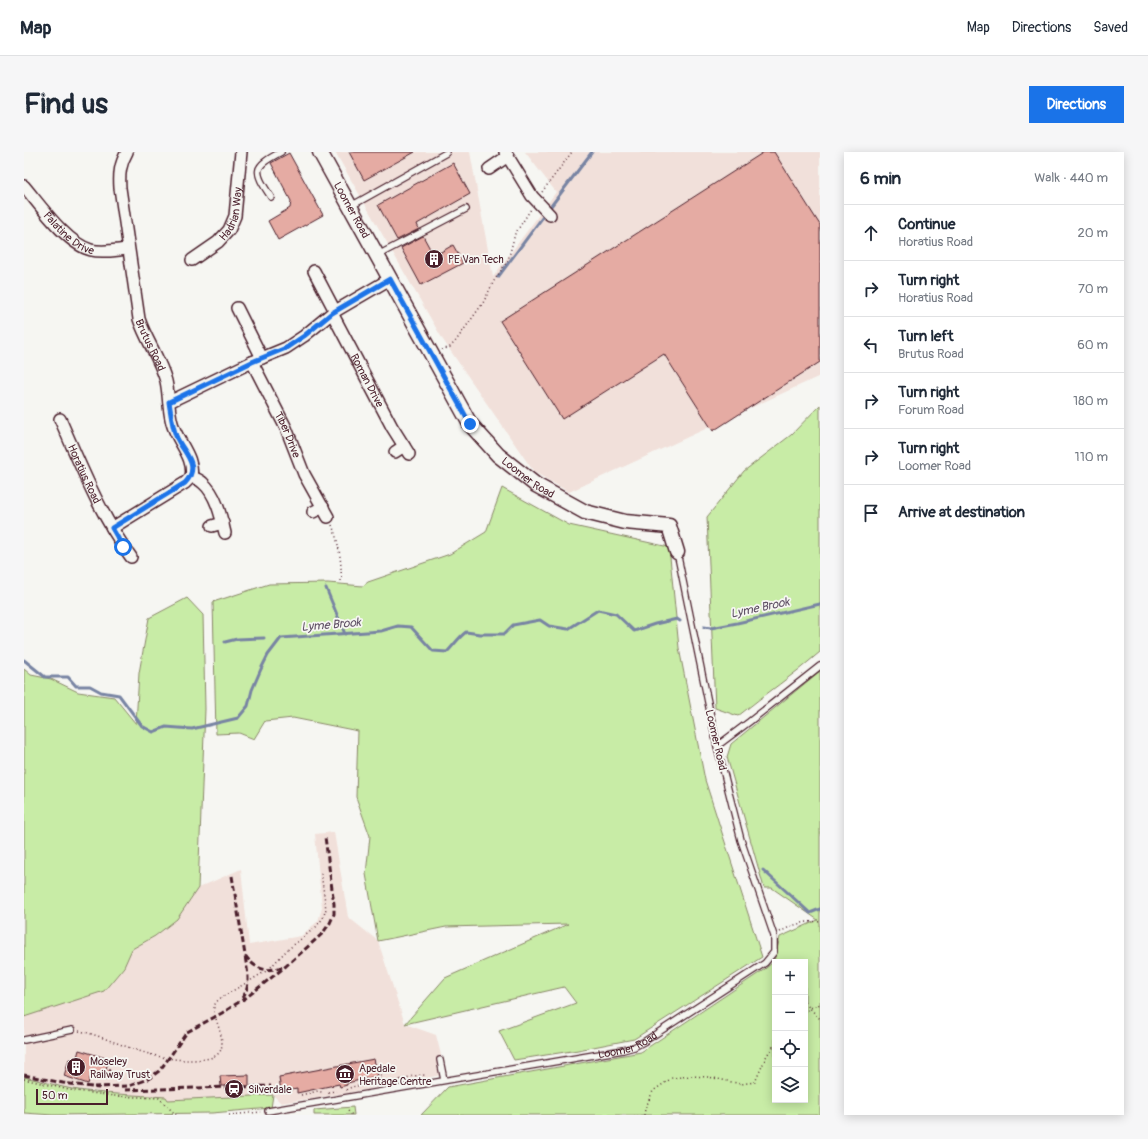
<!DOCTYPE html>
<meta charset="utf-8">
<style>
body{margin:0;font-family:Pangolin,sans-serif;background:#f6f6f7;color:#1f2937}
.controls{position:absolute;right:12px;bottom:12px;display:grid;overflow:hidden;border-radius:0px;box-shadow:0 2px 10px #0003}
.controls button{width:36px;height:36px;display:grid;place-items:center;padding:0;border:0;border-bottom:1px solid #e0e1e3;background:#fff;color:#1f2937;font:20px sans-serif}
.scale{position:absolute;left:12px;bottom:10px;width:72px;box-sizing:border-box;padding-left:4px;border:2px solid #4a1f2b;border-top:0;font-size:11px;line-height:14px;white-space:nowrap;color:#4a1f2b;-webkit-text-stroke:3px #f6f6f2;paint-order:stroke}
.stop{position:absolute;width:12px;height:12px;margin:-9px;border:3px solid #1a73e8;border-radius:50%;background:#fff}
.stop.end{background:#1a73e8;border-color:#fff;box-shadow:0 1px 4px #0008}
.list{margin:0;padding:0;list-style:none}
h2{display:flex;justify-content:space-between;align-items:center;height:52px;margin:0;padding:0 16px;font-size:17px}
h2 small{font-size:13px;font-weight:400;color:#747a83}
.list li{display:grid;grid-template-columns:26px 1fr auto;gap:12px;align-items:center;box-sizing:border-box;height:56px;padding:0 16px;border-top:1px solid #e0e1e3}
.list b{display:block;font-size:15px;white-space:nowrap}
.list p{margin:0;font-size:13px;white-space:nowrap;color:#747a83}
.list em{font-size:13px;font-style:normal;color:#747a83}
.icon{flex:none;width:22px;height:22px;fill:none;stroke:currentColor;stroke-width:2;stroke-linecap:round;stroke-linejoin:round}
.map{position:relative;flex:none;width:796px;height:963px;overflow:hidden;border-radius:0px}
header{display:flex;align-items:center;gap:24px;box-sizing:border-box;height:56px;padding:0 20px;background:#fff;border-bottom:1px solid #e0e1e3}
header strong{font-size:19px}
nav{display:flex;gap:22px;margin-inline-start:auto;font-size:14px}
.intro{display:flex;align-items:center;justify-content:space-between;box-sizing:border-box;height:96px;padding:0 24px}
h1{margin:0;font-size:28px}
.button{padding:10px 18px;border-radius:0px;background:#1a73e8;color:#fff;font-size:14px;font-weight:700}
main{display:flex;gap:24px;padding:0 24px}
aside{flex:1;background:#fff;border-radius:0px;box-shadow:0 2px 10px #0003}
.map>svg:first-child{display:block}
.built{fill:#f1e0da}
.green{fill:#c8eca6;stroke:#898668;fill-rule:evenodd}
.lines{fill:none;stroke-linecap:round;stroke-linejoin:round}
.stream{stroke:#7884a3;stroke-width:3}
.building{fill:#e5aba3;stroke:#4a1f2b}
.service-casing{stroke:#4a1f2b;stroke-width:8}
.minor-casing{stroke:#4a1f2b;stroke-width:14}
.tertiary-casing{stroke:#4a1f2b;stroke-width:17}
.path{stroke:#4a1f2b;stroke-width:1.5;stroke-dasharray:1 3;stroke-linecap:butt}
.service{stroke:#f6f6f2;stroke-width:5.5}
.minor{stroke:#f6f6f2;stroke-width:11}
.tertiary{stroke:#f6f6f2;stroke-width:14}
.rail{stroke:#4a1f2b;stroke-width:3;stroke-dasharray:6 3;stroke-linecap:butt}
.route{stroke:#1a73e8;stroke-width:5}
.labels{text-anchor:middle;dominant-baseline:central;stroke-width:3.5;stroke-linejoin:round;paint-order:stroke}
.street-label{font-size:11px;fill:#4a1f2b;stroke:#f6f6f2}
.poi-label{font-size:11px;fill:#4a1f2b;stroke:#f6f6f2;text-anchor:start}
.water-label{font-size:12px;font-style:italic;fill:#615267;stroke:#f6f6f2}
</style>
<header>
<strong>Map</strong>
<nav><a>Map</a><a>Directions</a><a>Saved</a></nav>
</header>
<div class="intro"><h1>Find us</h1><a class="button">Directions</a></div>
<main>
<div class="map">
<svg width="796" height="963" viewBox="0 0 796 963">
<rect width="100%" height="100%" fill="#f6f6f2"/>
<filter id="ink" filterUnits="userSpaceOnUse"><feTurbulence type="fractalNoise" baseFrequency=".025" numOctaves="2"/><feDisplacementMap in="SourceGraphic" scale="8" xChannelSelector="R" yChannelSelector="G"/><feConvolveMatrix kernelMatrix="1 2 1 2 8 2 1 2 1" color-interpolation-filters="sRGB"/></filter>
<g filter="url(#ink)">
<g class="built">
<polygon points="311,0 446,0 469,125 532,40 501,0 796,0 796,224 545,340 510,320 419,188"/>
<polygon points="310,680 324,765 354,789 381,872 412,883 418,907 418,923 323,941 257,951 249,943 144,948 46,936 11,927 0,925 0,865 80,839 100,815 108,797 131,784 153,767 174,736 217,717 225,793 277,784 294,769 298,756 291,682"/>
</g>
<g class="green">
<path d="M796 253V500C770 523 741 542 714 564L691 556 683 365 720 319 767 283Z"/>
<polygon points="478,336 545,373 645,395 655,496 681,628 738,805 610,887 554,898 490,908 475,879 552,851 540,835 381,872 421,826 544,772 422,775 354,789 342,722 346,684 332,645 334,579 269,566 241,569 230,587 215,581 192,582 189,450 245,432 304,431 339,434 344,430 426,402 462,380"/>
<polygon points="163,446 179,463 181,557 174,736 153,767 131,784 108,797 100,815 80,839 0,865 0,517 7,523 27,527 54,540 90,545 112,572 115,521 125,466"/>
<path d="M796 519V963H397L424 935 617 900 741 817 750 809 756 785 794 768 748 736H740L703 605 707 592ZM751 810H781V948H751Z"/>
<path d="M0 925C16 928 32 934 48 937 79 942 111 943 142 945L144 948 249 943 247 956 188 961 29 963 0 961Z"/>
<polygon points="329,955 330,963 290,963 290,958"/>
</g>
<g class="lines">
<g class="stream">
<polyline points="524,58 568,0"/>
<polyline points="474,125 521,62"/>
<polyline points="302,436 321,482"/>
<polyline points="680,475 687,476 713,471 796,452"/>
<polyline points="201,490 213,487 240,486"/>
<path d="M0 508 21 525H44L52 534H66L77 540 95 543 118 574 129 580 142 575 168 577 214 566 224 554 228 538 237 517 244 503 257 486 357 479 374 474 387 475 409 499 423 500C430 493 434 486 442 480L456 482H480L489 473 516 468 525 474 544 477 574 458 592 462 610 479 631 472 653 467 656 469"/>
<polyline points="739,718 786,761 796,757"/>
</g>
</g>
<g class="building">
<polygon points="325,0 391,0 340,28"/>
<polygon points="740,0 750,0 796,73 796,210 689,279 640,202 538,267 476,169"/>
<polygon points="265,1 299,63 254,88 244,69 266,56 267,49 247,11"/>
<polygon points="429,11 446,42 393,72 395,77 373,88 354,53"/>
<polygon points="399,84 410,104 429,93 439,111 397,133 377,96"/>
<polygon points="55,898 85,907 82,917 86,918 83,927 67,923 64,932 40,924 45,907 52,909"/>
<polygon points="350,907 354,924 323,931 323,933 316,935 315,932 273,941 273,937 257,940 255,925"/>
<polygon points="225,923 225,934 197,934 196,924"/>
</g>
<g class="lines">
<defs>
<g id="service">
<path d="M247 45C229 18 229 15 257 0"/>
<polyline points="327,54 422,1"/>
<polyline points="354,103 442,57"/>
<polyline points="693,594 725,570 796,514"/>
<polyline points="0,888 48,878"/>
<polyline points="416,908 420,928"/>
<path id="s1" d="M244 959 599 898 610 895 621 889 741 811 750 800V784L717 688 693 594 653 400"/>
</g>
<g id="minor">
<path id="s2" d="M103 0C96 12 95 22 96 36L115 167C122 188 136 207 142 229 145 242 144 257 148 271 153 290 171 305 167 325 171 326 176 328 179 331 192 342 197 364 201 381"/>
<polyline points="481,0 508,44 526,63"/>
<polyline points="465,17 484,4"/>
<path id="s3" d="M0 34C16 53 43 92 67 98 79 101 92 98 104 97"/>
<path id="s4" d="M168 108 194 90 205 78 211 64 217 0"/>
<polyline points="290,119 311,159"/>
<polyline points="213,156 238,206"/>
<path id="s5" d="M308 161 368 275 385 302"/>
<path id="s6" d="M228 210 262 276 280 322 304 365"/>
<polyline points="145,250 228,210 262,196 280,184 308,161 366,127"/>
<path id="s7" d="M36 267C57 314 76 363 107 405"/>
<polyline points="371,300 380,294"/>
<polyline points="289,360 299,355"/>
<polyline points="188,374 199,371"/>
<polyline points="88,376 161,331 167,325"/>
</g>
<g id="tertiary">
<path id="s8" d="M296 0 446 272 474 303 512 333 561 360 601 370 645 374 653 400"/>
</g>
</defs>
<use href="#service" class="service-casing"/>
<use href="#minor" class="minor-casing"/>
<use href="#tertiary" class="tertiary-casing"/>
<g class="path">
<polyline points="518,40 548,0"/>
<polyline points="418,198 426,195 431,190 459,151 470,129 484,108 491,82 507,57"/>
<path d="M308 373C315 391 318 411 317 430"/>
<path d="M756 780C768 773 782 768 796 770"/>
<polyline points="781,851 796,867"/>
<polyline points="781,861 786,856 796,852"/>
<path d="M55 879C68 881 81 887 93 891 116 900 138 907 162 908 170 908 181 908 189 905 209 897 189 869 190 855 191 850 196 846 200 844L244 818 262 799 292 775 299 766 302 757 297 721"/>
<polyline points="0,927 45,938 90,944 135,946 152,963"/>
<polyline points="372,929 389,924 401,923"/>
<polyline points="354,931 359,917 363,914"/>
<path d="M322 938C332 932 334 935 344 933 350 932 354 931 360 931"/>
<polyline points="304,940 312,939"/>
<polyline points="277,943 294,939 300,941"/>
<polyline points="324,959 328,963"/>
<polyline points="205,963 237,960"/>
<polyline points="620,963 621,957 629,939 648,926 667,924 685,925 717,932 731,930 743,903 751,892"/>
</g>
<use href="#service" class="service"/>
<use href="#minor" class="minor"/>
<use href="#tertiary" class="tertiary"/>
<g class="rail">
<path d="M208 724 221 803C230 817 242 821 258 815"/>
<path d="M218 846C228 834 223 818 221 804"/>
<polyline points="0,923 39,931 75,936"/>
<polyline points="70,935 105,934 124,927 135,919 142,910 163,880 198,861 223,845 262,814 298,782 306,771 310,762 310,752 301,685"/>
<polyline points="101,938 247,934"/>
</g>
</g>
</g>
<g class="lines" filter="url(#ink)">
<path class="route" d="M99 395 88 376 161 331C178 313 159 301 152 284 148 273 147 262 145 250L228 210 262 196 280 184 308 161 366 127 446 272"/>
</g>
<defs>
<symbol id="building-disc" viewBox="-11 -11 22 22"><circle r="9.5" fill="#4a1f2b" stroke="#f6f6f2"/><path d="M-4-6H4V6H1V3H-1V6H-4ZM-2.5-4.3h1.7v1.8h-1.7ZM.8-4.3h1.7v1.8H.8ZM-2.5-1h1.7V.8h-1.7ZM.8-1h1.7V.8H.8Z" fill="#fff"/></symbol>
<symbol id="museum-disc" viewBox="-11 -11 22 22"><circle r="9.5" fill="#4a1f2b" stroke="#f6f6f2"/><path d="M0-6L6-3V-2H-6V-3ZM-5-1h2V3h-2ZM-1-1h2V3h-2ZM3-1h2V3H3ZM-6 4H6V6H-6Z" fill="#fff"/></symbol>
<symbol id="station-disc" viewBox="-11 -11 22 22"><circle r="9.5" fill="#4a1f2b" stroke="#f6f6f2"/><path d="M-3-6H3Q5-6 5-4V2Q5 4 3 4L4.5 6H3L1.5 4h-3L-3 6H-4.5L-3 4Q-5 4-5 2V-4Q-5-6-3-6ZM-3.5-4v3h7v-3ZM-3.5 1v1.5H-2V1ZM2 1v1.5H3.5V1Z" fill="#fff"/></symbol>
</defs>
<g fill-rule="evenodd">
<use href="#building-disc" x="399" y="96" width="22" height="22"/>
<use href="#building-disc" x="41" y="904" width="22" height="22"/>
<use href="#museum-disc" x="310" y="911" width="22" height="22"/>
<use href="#station-disc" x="199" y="926" width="22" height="22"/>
</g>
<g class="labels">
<g class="street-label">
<text stroke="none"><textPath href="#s8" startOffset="66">Loomer Road</textPath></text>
<text stroke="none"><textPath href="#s4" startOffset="64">Hadrian Way</textPath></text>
<text stroke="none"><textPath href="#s3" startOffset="66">Palatine Drive</textPath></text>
<text stroke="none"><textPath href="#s2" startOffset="198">Brutus Road</textPath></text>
<text stroke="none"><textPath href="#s5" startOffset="76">Roman Drive</textPath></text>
<text stroke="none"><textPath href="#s6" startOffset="81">Tiber Drive</textPath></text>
<text stroke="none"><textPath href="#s7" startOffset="60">Horatius Road</textPath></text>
<text stroke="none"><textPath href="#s8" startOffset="390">Loomer Road</textPath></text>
<text transform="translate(692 588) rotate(77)">Loomer Road</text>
<text stroke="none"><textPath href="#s1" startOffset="366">Loomer Road</textPath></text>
</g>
<g class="poi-label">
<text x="424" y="107">PE Van Tech</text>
<text x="66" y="909">Moseley<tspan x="66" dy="13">Railway Trust</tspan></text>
<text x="335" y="916">Apedale<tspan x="335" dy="13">Heritage Centre</tspan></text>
<text x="224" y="937">Silverdale</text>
</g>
<g class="water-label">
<text transform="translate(736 456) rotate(-12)">Lyme Brook</text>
<text transform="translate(307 473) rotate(-5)">Lyme Brook</text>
</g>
</g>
</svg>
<div class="controls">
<button>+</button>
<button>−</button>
<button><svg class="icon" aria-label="locate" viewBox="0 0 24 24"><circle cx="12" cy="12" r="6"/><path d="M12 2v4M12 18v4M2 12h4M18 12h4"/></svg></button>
<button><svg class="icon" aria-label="layers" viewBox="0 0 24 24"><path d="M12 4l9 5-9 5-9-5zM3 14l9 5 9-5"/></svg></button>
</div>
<div class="scale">50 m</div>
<div class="stop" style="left:99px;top:395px"></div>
<div class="stop end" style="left:446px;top:272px"></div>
</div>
<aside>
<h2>6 min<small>Walk · 440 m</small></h2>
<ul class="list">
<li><svg class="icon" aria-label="ahead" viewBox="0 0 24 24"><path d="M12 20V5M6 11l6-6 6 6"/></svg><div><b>Continue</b><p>Horatius Road</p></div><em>20 m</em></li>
<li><svg class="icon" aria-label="right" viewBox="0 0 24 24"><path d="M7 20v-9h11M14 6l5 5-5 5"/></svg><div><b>Turn right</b><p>Horatius Road</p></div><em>70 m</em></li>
<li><svg class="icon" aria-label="left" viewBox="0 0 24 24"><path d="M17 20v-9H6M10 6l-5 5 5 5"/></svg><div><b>Turn left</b><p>Brutus Road</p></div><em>60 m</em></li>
<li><svg class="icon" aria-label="right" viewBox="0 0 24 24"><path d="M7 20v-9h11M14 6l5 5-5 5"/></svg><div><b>Turn right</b><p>Forum Road</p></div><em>180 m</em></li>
<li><svg class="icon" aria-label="right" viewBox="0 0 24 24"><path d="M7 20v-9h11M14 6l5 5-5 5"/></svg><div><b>Turn right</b><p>Loomer Road</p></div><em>110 m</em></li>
<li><svg class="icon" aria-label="arrive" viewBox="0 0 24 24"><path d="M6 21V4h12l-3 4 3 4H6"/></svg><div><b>Arrive at destination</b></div></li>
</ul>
</aside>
</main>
